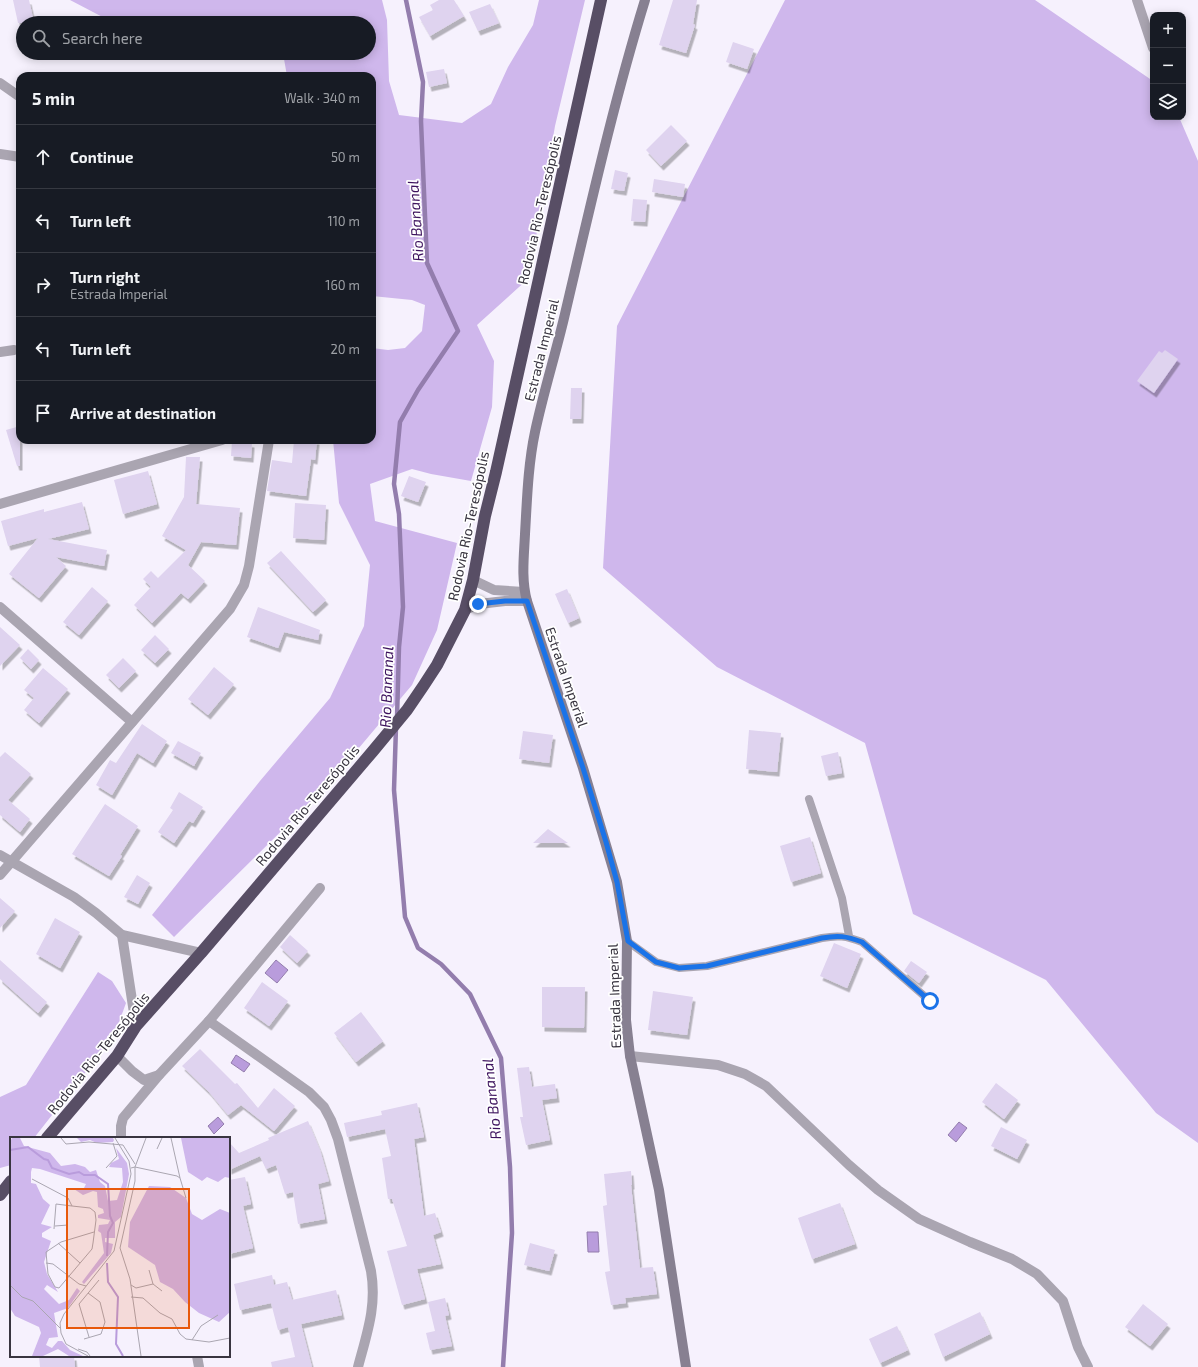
<!DOCTYPE html>
<meta charset="utf-8">
<style>
body{margin:0;font-family:"Exo 2",sans-serif;background:#242831;color:#f1f3f6}
.controls{position:absolute;right:12px;top:12px;display:grid;overflow:hidden;border-radius:8px;box-shadow:0 2px 10px #0003}
.controls button{width:36px;height:36px;display:grid;place-items:center;padding:0;border:0;border-bottom:1px solid #363941;background:#171b24;color:#f1f3f6;font:20px sans-serif}
.stop{position:absolute;width:12px;height:12px;margin:-9px;border:3px solid #1a73e8;border-radius:50%;background:#fff}
.stop.end{background:#1a73e8;border-color:#fff;box-shadow:0 1px 4px #0008}
.list{margin:0;padding:0;list-style:none}
h2{display:flex;justify-content:space-between;align-items:center;height:52px;margin:0;padding:0 16px;font-size:17px}
h2 small{font-size:13px;font-weight:400;color:#9ea1a6}
.list li{display:grid;grid-template-columns:26px 1fr auto;gap:12px;align-items:center;box-sizing:border-box;height:64px;padding:0 16px;border-top:1px solid #363941}
.list b{display:block;font-size:15px;white-space:nowrap}
.list p{margin:0;font-size:13px;white-space:nowrap;color:#9ea1a6}
.list em{font-size:13px;font-style:normal;color:#9ea1a6}
.icon{flex:none;width:22px;height:22px;fill:none;stroke:currentColor;stroke-width:2;stroke-linecap:round;stroke-linejoin:round}
.map{position:relative;flex:none;width:1198px;height:1367px;overflow:hidden}
.search{position:absolute;background:#171b24;box-shadow:0 2px 10px #0003;left:16px;top:16px;width:360px;height:44px;display:flex;align-items:center;gap:10px;box-sizing:border-box;padding:0 14px;border-radius:22px;color:#9ea1a6;font-size:15px}
.panel{position:absolute;background:#171b24;box-shadow:0 2px 10px #0003;left:16px;top:72px;width:360px;height:372px;border-radius:12px}
.map>svg:first-child{display:block}
.green{fill:#cfb7ec}
.water{fill:#b99cdc;stroke:#937dad}
.lines{fill:none;stroke-linecap:round;stroke-linejoin:round}
.stream{stroke:#937dad;stroke-width:4.5}
.building{fill:#dfd3ef;filter:url(#shadow)}
.lane{stroke:#aaa5b1;stroke-width:8}
.street{stroke:#aaa5b1;stroke-width:10}
.secondary{stroke:#878091;stroke-width:10}
.highway{stroke:#584e65;stroke-width:12}
.route{stroke:#1a73e8;stroke-width:5}
.labels{text-anchor:middle;dominant-baseline:central;stroke-width:3.5;stroke-linejoin:round;paint-order:stroke}
.street-label{font-size:14px;fill:#393540;stroke:#fff}
.water-label{font-size:15px;font-style:italic;fill:#3d135e;stroke:#fff}
.inset-river{fill:none;stroke:#b99cdc;stroke-width:2}
.inset-road{fill:none;stroke:#aaa6b1;stroke-width:1}
.view{fill:#e8590c;fill-opacity:0.15;stroke:#e8590c;stroke-width:2}
.inset-edge{fill:none;stroke:#393540;stroke-width:2}
</style>
<div class="map">
<svg width="1198" height="1367" viewBox="0 0 1198 1367">
<defs>
<filter id="shadow"><feDropShadow dx="2.5" dy="4.5" stdDeviation="0" flood-color="#0004"/></filter>
</defs>
<rect width="100%" height="100%" fill="#f6f1fd"/>
<g class="green">
<polygon points="70,0 382,0 387,20 389,81 399,115 462,123 491,104 508,67 533,25 539,0 585,0 555,126 529,278 477,325 494,361 492,407 471,481 431,474 412,469 370,484 375,521 457,543 437,630 412,685 326,787 174,937 152,915 260,781 330,698 364,626 370,565 339,503 333,440 372,440 372,348 388,350 405,348 422,331 425,305 412,300 372,296 372,76 287,76 284,59 286,53 369,53 369,23 274,23 262,17 243,23 114,23"/>
<polygon points="785,0 1035,0 1153,81 1153,117 1179,117 1198,161 1198,1143 1156,1113 1046,980 913,914 865,743 717,667 603,568 617,326"/>
<polygon points="98,972 112,981 126,1003 114,1036 34,1138 11,1138 11,1165 0,1168 0,1097 26,1085"/>
</g>
<g class="water">
<polygon points="276,960 288,970 277,983 265,973"/>
<polygon points="236,1055 250,1064 244,1072 231,1063"/>
<polygon points="218,1117 224,1124 214,1134 208,1126"/>
<polygon points="959,1122 967,1128 956,1142 948,1135"/>
<polygon points="587,1232 598,1232 599,1252 588,1252"/>
</g>
<g class="lines">
<g class="stream">
<polyline points="397,718 399,647 403,607 399,514 394,484 400,422 418,390 458,331 427,263 421,121 423,82 406,0"/>
<polyline points="396,727 394,790 405,917 418,948 441,964 470,994 501,1058 510,1167 512,1233 503,1367"/>
</g>
</g>
<g class="building">
<polygon points="13,0 29,0 34,23 18,23"/>
<polygon points="439,0 454,0 464,16 430,36 419,17 433,10 430,5"/>
<polygon points="673,0 697,0 693,24 695,25 686,53 659,45"/>
<polygon points="490,4 499,23 478,31 469,12"/>
<polygon points="733,42 754,49 747,69 726,62"/>
<polygon points="444,69 447,83 429,87 426,72"/>
<polygon points="671,125 687,141 661,166 646,150"/>
<polygon points="615,170 628,173 624,191 611,189"/>
<polygon points="654,179 685,184 683,197 652,192"/>
<polygon points="633,199 647,200 645,222 631,221"/>
<polygon points="1165,350 1178,359 1154,393 1137,381 1159,351 1162,353"/>
<polygon points="571,388 582,388 581,419 570,419"/>
<polygon points="20,426 20,466 17,466 6,430"/>
<polygon points="294,440 317,440 315,460 311,459 306,496 267,491 272,460 292,463"/>
<polygon points="232,441 252,443 251,458 231,456"/>
<polygon points="186,457 200,457 196,504 240,508 236,545 201,542 188,565 205,581 188,599 181,593 152,623 134,605 151,587 143,579 151,571 158,578 186,550 162,536 184,497"/>
<polygon points="148,471 157,504 123,514 114,480"/>
<polygon points="409,476 426,482 418,502 401,496"/>
<polygon points="82,502 89,529 48,539 107,550 104,566 56,557 66,566 39,598 9,574 38,538 8,546 1,521 44,509 44,512"/>
<polygon points="295,503 326,505 324,540 293,538"/>
<polygon points="281,551 326,600 313,612 267,563"/>
<polygon points="92,587 108,601 79,635 63,622"/>
<polygon points="567,589 579,618 568,623 555,594"/>
<polygon points="258,607 320,630 318,640 284,632 278,648 247,637"/>
<polygon points="0,627 20,645 0,666"/>
<polygon points="155,635 169,649 155,663 141,650"/>
<polygon points="28,649 39,660 31,669 20,658"/>
<polygon points="123,658 136,671 119,688 106,675"/>
<polygon points="214,667 234,684 208,715 188,699"/>
<polygon points="43,668 68,689 39,723 24,710 34,698 24,690"/>
<polygon points="142,724 167,741 153,763 137,753 112,795 96,785 110,760 116,763"/>
<polygon points="749,730 781,733 777,772 746,769"/>
<polygon points="523,731 553,735 549,763 519,759"/>
<polygon points="178,741 201,753 194,766 171,753"/>
<polygon points="5,752 31,774 8,800 30,819 20,832 0,815 0,757"/>
<polygon points="838,752 842,773 826,776 821,756"/>
<polygon points="179,792 203,807 193,823 189,821 174,843 158,832 173,810 170,808"/>
<polygon points="105,804 138,826 120,855 122,856 109,876 72,854"/>
<polygon points="548,829 568,843 533,843"/>
<polygon points="810,837 821,873 791,882 780,846"/>
<polygon points="137,875 150,883 138,904 124,897"/>
<polygon points="0,898 15,911 0,928"/>
<polygon points="55,918 80,932 60,968 36,954"/>
<polygon points="290,935 308,951 297,963 280,947"/>
<polygon points="834,943 861,954 847,988 820,976"/>
<polygon points="0,960 47,1002 38,1013 0,979"/>
<polygon points="911,961 927,972 919,983 904,971"/>
<polygon points="262,982 288,1001 269,1026 244,1008"/>
<polygon points="542,987 585,987 584,1028 542,1027"/>
<polygon points="653,991 693,997 687,1035 648,1030"/>
<polygon points="361,1012 383,1041 356,1062 334,1033"/>
<polygon points="200,1049 235,1084 237,1083 258,1108 274,1088 295,1106 274,1131 241,1105 228,1115 209,1092 182,1066"/>
<polygon points="529,1067 532,1087 555,1084 557,1098 542,1100 550,1140 526,1145 520,1117 523,1117 517,1068"/>
<polygon points="996,1083 1018,1100 1004,1119 982,1102"/>
<polygon points="417,1103 424,1137 414,1139 424,1216 435,1213 441,1232 433,1235 441,1264 417,1269 425,1299 402,1305 387,1251 407,1246 392,1199 388,1199 382,1158 391,1156 385,1129 347,1137 344,1123 382,1115 381,1111"/>
<polygon points="308,1121 320,1150 329,1181 318,1184 325,1219 298,1224 293,1192 285,1194 276,1165 266,1169 260,1156 229,1170 229,1142 239,1153 269,1140 268,1138"/>
<polygon points="1001,1127 1027,1140 1017,1159 991,1146"/>
<polygon points="631,1171 632,1185 631,1185 640,1268 653,1267 657,1294 625,1298 626,1303 611,1305 605,1272 610,1271 603,1206 607,1205 604,1174"/>
<polygon points="245,1177 251,1204 243,1206 253,1248 229,1254 229,1180"/>
<polygon points="840,1203 855,1244 812,1259 798,1218"/>
<polygon points="530,1243 555,1250 549,1271 524,1265"/>
<polygon points="272,1275 274,1285 287,1282 292,1300 336,1290 342,1315 301,1324 312,1367 272,1367 271,1362 295,1357 288,1327 278,1330 271,1303 240,1310 234,1284"/>
<polygon points="445,1298 449,1315 445,1316 452,1346 430,1350 426,1333 435,1331 428,1302"/>
<polygon points="1143,1304 1168,1324 1150,1346 1125,1327"/>
<polygon points="980,1312 990,1334 943,1357 934,1334"/>
<polygon points="897,1326 908,1350 880,1363 869,1339"/>
<polygon points="39,1356 74,1356 75,1367 40,1367"/>
</g>
<g class="lines">
<g class="lane">
<polyline points="809,799 842,898 849,936"/>
<path d="M627 941 656 962 679 968 707 966 822 938C838 935 846 936 862 942L930 1001"/>
</g>
<g class="street">
<polyline points="1137,0 1153,48"/>
<polyline points="0,83 20,97"/>
<polyline points="0,154 20,157"/>
<polyline points="0,352 14,350"/>
<polyline points="0,504 222,440"/>
<polyline points="473,580 494,590 524,592"/>
<polyline points="0,607 132,722"/>
<polyline points="465,610 479,604 505,601 527,601"/>
<polyline points="0,855 74,897 96,913 122,935 201,953"/>
<polyline points="0,875 230,609 244,585 249,566 269,440"/>
<polyline points="122,935 136,1026"/>
<path d="M209 1021 309 1092 324 1107 331 1120 338 1139 371 1271C377 1306 367 1333 358 1367"/>
<polyline points="117,1056 132,1071 144,1080 159,1075"/>
<polyline points="630,1056 718,1065 745,1074 766,1086 849,1165 878,1190 919,1219 970,1242 1012,1259 1037,1274 1063,1301 1078,1347 1088,1367"/>
<polyline points="121,1138 121,1126 123,1118 159,1075 209,1021 320,888"/>
<polyline points="197,1356 199,1367"/>
</g>
<path class="secondary" d="M645 0C613 104 589 212 564 318 555 356 543 394 535 432 528 465 527 500 525 534 524 556 521 579 527 601L583 768 617 882 627 941 626 1020 630 1056 659 1190 686 1367"/>
<g class="highway">
<polyline points="47,1138 117,1056 136,1026 201,953 373,751 407,710 424,685 437,665 465,610 473,580 485,516 496,472 601,0"/>
<polyline points="0,1195 11,1181"/>
</g>
</g>
<g class="lines">
<path class="route" d="M478 604 505 601H527L583 768 606 842 617 882 628 941 656 962 679 968 707 966 822 938C838 935 846 936 862 942L930 1001"/>
</g>
<g class="labels">
<g class="street-label">
<text transform="translate(539 210) rotate(-77)">Rodovia Rio-Teresópolis</text>
<text transform="translate(541 350) rotate(-76)">Estrada Imperial</text>
<text transform="translate(468 526) rotate(-78)">Rodovia Rio-Teresópolis</text>
<text transform="translate(567 677) rotate(71)">Estrada Imperial</text>
<text transform="translate(307 805) rotate(-50)">Rodovia Rio-Teresópolis</text>
<text transform="translate(614 996) rotate(-92)">Estrada Imperial</text>
<text transform="translate(98 1053) rotate(-51)">Rodovia Rio-Teresópolis</text>
</g>
<g class="water-label">
<text transform="translate(415 221) rotate(-94)">Rio Bananal</text>
<text transform="translate(386 687) rotate(-88)">Rio Bananal</text>
<text transform="translate(491 1099) rotate(-96)">Rio Bananal</text>
</g>
</g>
<g transform="translate(10 1137)">
<rect width="220" height="220" fill="#f6f1fd"/>
<path d="M2 1H10L14 9 40 16 51 29 65 27 75 30 80 35 86 33 90 45 95 49 98 64 107 63 113 45 112 31 99 30 101 26 109 22 106 11 117 26 119 37 111 80 105 85V101H95V105L103 107 101 116 74 147 72 145 94 116 91 96 88 94 89 88 98 87 100 83 88 81V78L94 76 93 72 88 70 87 55 83 54 73 58 64 52 74 51 76 47 30 32 22 31 21 35V46L26 47 33 62 40 68 31 87 42 90 32 96V100L41 104 34 125 37 137 48 155 37 148 34 152 49 167 59 163 67 151 70 154 58 171 44 176 48 200 39 201 36 208 42 211 48 204H52L60 213 73 219H59L48 212 33 219H22L31 196 29 190 5 179 0 171V5ZM67 1H103L104 3 103 5 87 6 80 3 71 5ZM171 1H220V41L215 40 208 45 197 40 192 44 178 35ZM139 49 160 50 176 61 182 77 192 83 210 72 220 76V175L209 185 189 176 175 165 163 152 150 145 145 128 118 110 120 85Z" fill="#cfb7ec"/>
<path class="inset-river" d="M0 13 18 10 34 22 38 23 42 31 59 37 69 35 74 38H85L98 47 100 79 103 86 98 95 97 119M97 126 98 145 108 160 106 207 113 219"/>
<path class="inset-road" d="M51 1 56 7 79 5 113 8 125 27M161 1 170 41M147 12 152 1M96 31 107 19 103 6M121 31 125 30 136 1M22 42 58 61 62 69 80 71 85 75 86 83 83 106 82 112 49 151 45 150 38 137 36 115 51 105 84 95M45 89 58 88M44 92 46 67 62 69M48 106 70 126M36 126 43 127 69 147 76 149M139 133 143 147M0 148 12 160 23 164 50 191M121 148 126 151 143 147 152 154M121 160 133 161 150 176 162 182 170 197 176 202 199 205 220 201M79 200 69 167 89 143M74 202 91 197 95 185 90 165 78 156M182 203 191 189 208 178M68 212 77 215 80 219M78 219 56 207 51 196 50 186 54 177 104 114 121 37 119 24 105 1M131 219 120 142 110 111 125 44V30L167 39 170 41 176 61"/>
<path class="view" d="M57 52H179V191H57Z"/>
<rect width="220" height="220" class="inset-edge"/>
</g>
</svg>
<div class="controls">
<button>+</button>
<button>−</button>
<button><svg class="icon" aria-label="layers" viewBox="0 0 24 24"><path d="M12 4l9 5-9 5-9-5zM3 14l9 5 9-5"/></svg></button>
</div>
<div class="stop" style="left:930px;top:1001px"></div>
<div class="stop end" style="left:478px;top:604px"></div>
<div class="search"><svg class="icon" aria-label="search" viewBox="0 0 24 24"><circle cx="10" cy="10" r="6"/><path d="M15 15l6 6"/></svg>Search here</div>
<section class="panel">
<h2>5 min<small>Walk · 340 m</small></h2>
<ul class="list">
<li><svg class="icon" aria-label="ahead" viewBox="0 0 24 24"><path d="M12 20V5M6 11l6-6 6 6"/></svg><div><b>Continue</b></div><em>50 m</em></li>
<li><svg class="icon" aria-label="left" viewBox="0 0 24 24"><path d="M17 20v-9H6M10 6l-5 5 5 5"/></svg><div><b>Turn left</b></div><em>110 m</em></li>
<li><svg class="icon" aria-label="right" viewBox="0 0 24 24"><path d="M7 20v-9h11M14 6l5 5-5 5"/></svg><div><b>Turn right</b><p>Estrada Imperial</p></div><em>160 m</em></li>
<li><svg class="icon" aria-label="left" viewBox="0 0 24 24"><path d="M17 20v-9H6M10 6l-5 5 5 5"/></svg><div><b>Turn left</b></div><em>20 m</em></li>
<li><svg class="icon" aria-label="arrive" viewBox="0 0 24 24"><path d="M6 21V4h12l-3 4 3 4H6"/></svg><div><b>Arrive at destination</b></div></li>
</ul>
</section>
</div>
